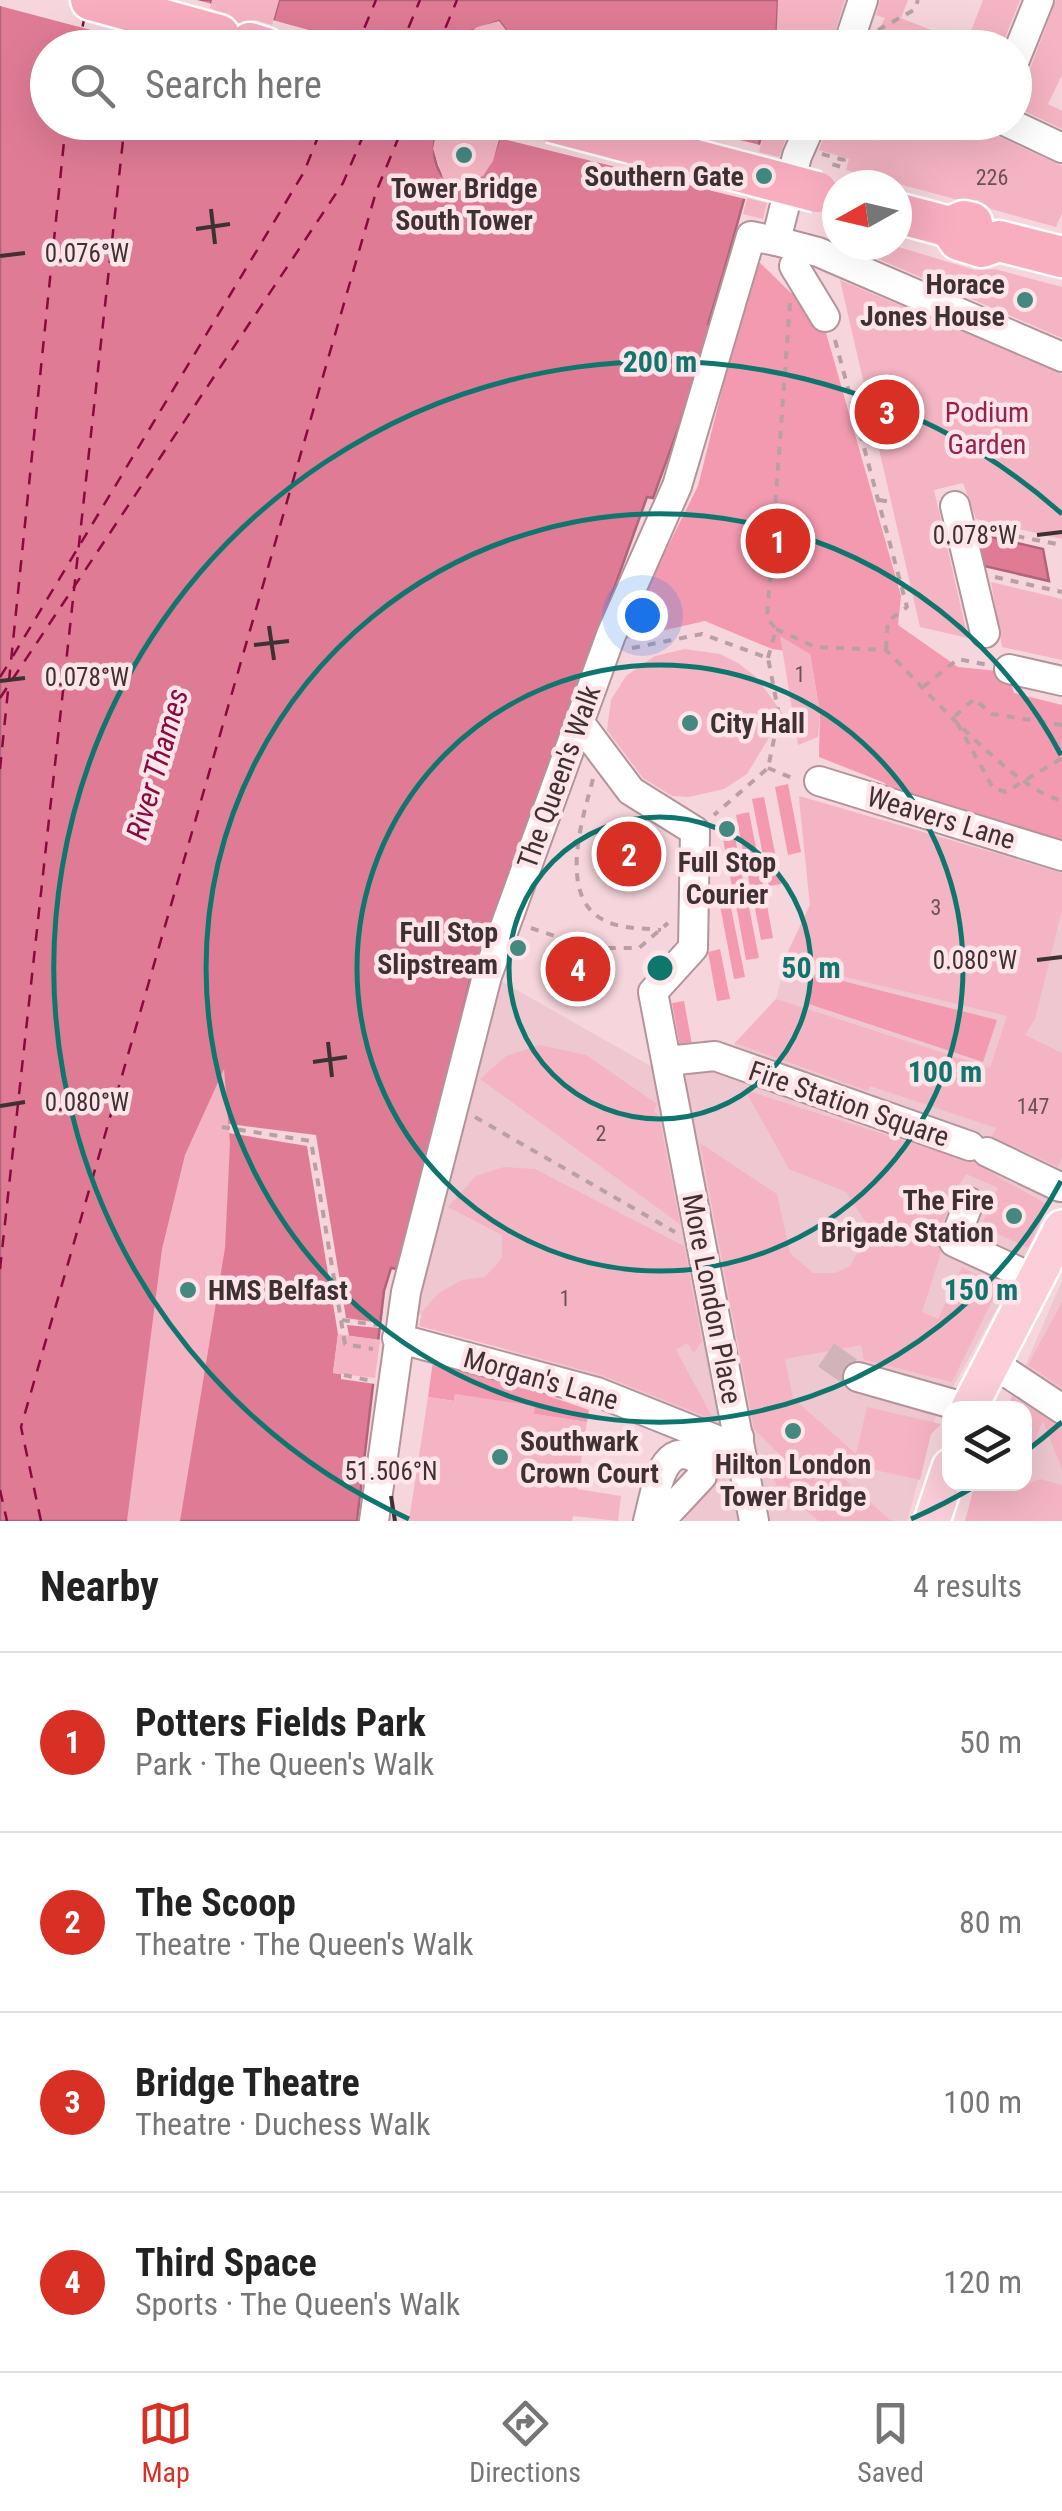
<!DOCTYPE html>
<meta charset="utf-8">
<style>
body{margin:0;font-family:"Roboto Condensed",sans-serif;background:#f6f6f6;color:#222}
.controls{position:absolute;right:30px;bottom:30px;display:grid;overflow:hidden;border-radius:20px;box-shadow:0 10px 40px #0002}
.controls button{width:90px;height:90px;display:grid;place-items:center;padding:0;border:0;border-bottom:2px solid #e0e0e0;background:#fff;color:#222;font:50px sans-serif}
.compass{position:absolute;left:822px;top:170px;width:90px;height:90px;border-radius:50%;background:#fff;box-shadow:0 10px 40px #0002;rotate:262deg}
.you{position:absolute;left:642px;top:615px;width:35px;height:35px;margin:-25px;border:8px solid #fff;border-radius:50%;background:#1a73e8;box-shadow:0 0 0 15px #1a73e833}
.badge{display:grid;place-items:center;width:65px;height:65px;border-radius:50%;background:#d93025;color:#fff;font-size:32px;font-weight:700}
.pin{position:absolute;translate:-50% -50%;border:5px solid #fff;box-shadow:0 2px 10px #0006}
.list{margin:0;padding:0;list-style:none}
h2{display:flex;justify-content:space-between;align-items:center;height:130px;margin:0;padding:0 40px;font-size:42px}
h2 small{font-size:32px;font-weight:400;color:#767676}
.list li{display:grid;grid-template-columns:65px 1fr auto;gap:30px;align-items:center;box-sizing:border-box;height:180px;padding:0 40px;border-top:2px solid #e0e0e0}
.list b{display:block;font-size:38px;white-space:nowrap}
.list p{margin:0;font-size:32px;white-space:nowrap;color:#767676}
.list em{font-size:32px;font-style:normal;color:#767676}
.icon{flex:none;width:55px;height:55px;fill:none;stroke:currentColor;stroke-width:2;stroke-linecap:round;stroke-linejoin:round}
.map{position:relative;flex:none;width:1062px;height:1521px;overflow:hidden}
.search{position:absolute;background:#fff;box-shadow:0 10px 40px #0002;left:30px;right:30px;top:30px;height:110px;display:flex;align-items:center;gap:25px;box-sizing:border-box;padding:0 35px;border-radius:55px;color:#767676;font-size:38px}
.sheet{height:850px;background:#fff}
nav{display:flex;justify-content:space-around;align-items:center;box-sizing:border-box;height:140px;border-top:2px solid #e0e0e0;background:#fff;font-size:28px;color:#767676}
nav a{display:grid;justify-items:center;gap:5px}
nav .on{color:#d93025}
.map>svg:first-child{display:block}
.built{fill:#efc7d0}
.green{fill:#f39ab0}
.water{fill:#e07b96;stroke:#af6579;stroke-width:2.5}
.pier{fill:#f6d5dc}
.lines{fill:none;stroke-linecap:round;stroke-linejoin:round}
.ferry{stroke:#880a40;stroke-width:2.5;stroke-dasharray:12 10;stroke-linecap:butt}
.building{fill:#f5b4c3}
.minor-tunnel{stroke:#d1b4ba;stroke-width:28;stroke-dasharray:28 14;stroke-linecap:butt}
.minor-casing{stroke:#b3949b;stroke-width:32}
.major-casing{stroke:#fff;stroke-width:40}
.highway-casing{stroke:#fff;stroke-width:45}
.path{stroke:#baa0a5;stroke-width:4;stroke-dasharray:8 8;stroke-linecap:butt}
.minor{stroke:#fff;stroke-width:28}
.major{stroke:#fbced9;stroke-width:35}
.highway{stroke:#f9aec0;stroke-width:40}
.highway-bridge-casing{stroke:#fff;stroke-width:45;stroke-linecap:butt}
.highway-bridge{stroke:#f9aec0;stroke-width:40}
.ticks{fill:none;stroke:#3e3134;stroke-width:4}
.ring{fill:none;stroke:#0f766e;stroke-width:5}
.poi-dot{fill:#43897f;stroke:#ffe4e9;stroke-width:4}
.labels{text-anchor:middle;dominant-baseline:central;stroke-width:9;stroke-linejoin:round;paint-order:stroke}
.number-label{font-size:22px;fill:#6c5258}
.poi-label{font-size:28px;font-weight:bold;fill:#3e3134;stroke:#ffe4e9;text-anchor:end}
.park-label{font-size:28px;fill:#98204d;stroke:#ffe4e9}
.street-label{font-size:28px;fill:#3e3134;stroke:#ffe4e9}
.water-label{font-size:30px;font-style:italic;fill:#880a40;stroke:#ffe4e9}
.ticks-label{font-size:25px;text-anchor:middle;fill:#3e3134;stroke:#ffe4e9;stroke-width:9;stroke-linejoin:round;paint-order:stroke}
.centre{fill:#0f766e;stroke:#ffe4e9;stroke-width:5}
.ring-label{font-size:30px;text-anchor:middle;font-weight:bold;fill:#0f766e;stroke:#ffe4e9;stroke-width:9;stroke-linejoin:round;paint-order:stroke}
</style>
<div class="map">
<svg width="1062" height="1521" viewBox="0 0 1062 1521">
<rect width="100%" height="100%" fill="#f6d5dc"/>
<g class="built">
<polygon points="803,797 1062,872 1062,1171 1028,1253 935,1419 907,1521 684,1521 699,1482 725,1438 407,1310 492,976 670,1077 724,1071 735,1043 776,999 786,960 810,905 799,801"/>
<polygon points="1062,1281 1062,1521 965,1521 977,1484 1024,1484 1024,1408 1007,1408"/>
</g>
<g class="green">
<polygon points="755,258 791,293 799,292 825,329 901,596 898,625 958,667 1007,672 1014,693 1062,705 1062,851 893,798 885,783 819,757 820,713 810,654 772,649 705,621 621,640 698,486"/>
<polygon points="788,784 801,852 788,855 775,787"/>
<polygon points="764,797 781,884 769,886 752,799"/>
<polygon points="749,812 763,884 750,886 736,815"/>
<polygon points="733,826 744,885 732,887 721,828"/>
<polygon points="747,897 759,958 746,960 735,899"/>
<polygon points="729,898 745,977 734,979 719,900"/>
<polygon points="766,900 773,938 761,940 754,903"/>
<polygon points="720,949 730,999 717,1001 708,952"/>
<polygon points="815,974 997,1020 983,1062 806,1003"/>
<polygon points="684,1001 693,1050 681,1052 672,1003"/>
<polygon points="433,1361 466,1367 589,1410 587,1422 534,1414 534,1406 455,1395 454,1401 428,1397"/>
</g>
<g class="water">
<path d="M0 0H212L200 47 48 48V122L438 123C431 148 431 171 454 187 490 184 495 151 504 123H770L769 134 762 133C744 200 728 260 708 324L715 327 653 498 647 497 476 972H472L424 1176 397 1269 391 1268 384 1291 357 1521H0Z"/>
<polygon points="279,0 778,0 776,47 519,47 499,21 471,31 459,47 266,48"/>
<polygon points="974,533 1043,549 1049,581 980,565"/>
</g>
<g class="pier">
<polygon points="0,0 197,0 216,5 205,48 155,47 0,6"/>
<polygon points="269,19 374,48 261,48"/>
<polygon points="499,122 669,122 764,146 749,200 495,137"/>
<polygon points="229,1124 316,1135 346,1318 380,1323 379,1328 347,1325 349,1336 380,1340 375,1384 341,1379 341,1374 333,1373 338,1334 307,1146 229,1133"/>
</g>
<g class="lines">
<g class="ferry">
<polyline points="78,48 84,20"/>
<polyline points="130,48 131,29"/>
<polyline points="356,48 376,0"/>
<polyline points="400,48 420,0"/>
<polyline points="437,48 457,0"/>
<polyline points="13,656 304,172 324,122"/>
<polyline points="0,677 9,663"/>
<polyline points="0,698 343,183 369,122"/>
<polyline points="0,769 66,122"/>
<polyline points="0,1269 125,122"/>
<polyline points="0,1490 7,1521"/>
<polyline points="41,1521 21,1427 376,192 405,122"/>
</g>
</g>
<g class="building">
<polygon points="212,0 279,0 272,25 256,20 239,23 210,8"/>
<polygon points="778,0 845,0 830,48 776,48"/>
<polygon points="880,0 908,0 901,18 966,44 983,0 1020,0 1001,48 869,48 885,18 876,15"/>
<polygon points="1056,0 1062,0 1062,75 1048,104 1062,111 1062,129 1014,106 1015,79 1030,69"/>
<polygon points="499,21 520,48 450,48 477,27"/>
<polygon points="438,122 504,122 493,161 483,176 454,187 443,178 433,149"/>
<polygon points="829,122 967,122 1062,166 1062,213 1056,227 991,209 978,200 955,199 846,170 849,159 819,150"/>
<polygon points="774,129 788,133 779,157 759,152 764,132 773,134"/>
<polygon points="747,198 767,203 763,219 743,214"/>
<polygon points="846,245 892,245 975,270 995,269 1062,287 1062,338"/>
<polygon points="840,280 1062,374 1062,539 976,519 963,483 934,490 968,638 920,627"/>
<polygon points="991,582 1062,599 1062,660 1002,647"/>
<polygon points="780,636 810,654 820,713 818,737 798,745"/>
<polygon points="685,649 720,654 738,663 756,677 783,714 747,774 724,789 689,797 672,796 643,778 607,730 611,700 626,676 655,656"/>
<polygon points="799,796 1062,873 1062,910 1035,1019 1025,1035 1062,1053 1062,1158 1058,1167 992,1136 996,1128 870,1086 868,1091 735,1043 776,999 990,1068 1007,1016 783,962 810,905"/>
<polygon points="540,1045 586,1055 657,1104 654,1112 659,1116 680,1224 480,1079 506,1056"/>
<polygon points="224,1069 230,1143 225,1248 180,1521 127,1521 162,1249 185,1155"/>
<polygon points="745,1090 974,1163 1048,1205 1028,1248 981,1226 998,1188 966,1174 953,1195 938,1236 941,1253 922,1312 938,1319 962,1267 999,1287 952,1382 864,1360 861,1345 785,1359 793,1398 856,1454 867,1407 941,1424 931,1434 920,1480 821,1458 891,1521 819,1521 777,1486 771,1472 783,1458 754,1429 700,1143 777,1194 790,1253 813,1273 835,1273 850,1266 866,1237 865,1221 846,1192 789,1169"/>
<polygon points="504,1167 535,1169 684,1246 702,1341 694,1353 687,1343 676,1350 714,1420 602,1375 419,1326 422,1312 439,1293 462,1280 485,1277 502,1258 502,1235 448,1207 476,1176"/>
<polygon points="1062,1302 1062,1388 1028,1365"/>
<polygon points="338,1334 380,1340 375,1378 333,1373"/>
<polygon points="455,1394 535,1406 534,1414 587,1422 577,1489 621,1496 618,1521 573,1516 572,1521 409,1521 428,1397 454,1401"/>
<polygon points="1012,1397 1062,1426 1062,1469 1043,1421 1024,1464 1024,1408 1007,1408"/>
<polygon points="1040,1479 1062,1485 1062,1521 965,1521 975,1484 1017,1484 1015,1488"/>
</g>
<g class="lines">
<polyline class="minor-tunnel" points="826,1355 858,1377"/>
<defs>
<g id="minor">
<polyline points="847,48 863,0"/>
<polyline points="1014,62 1039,0"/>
<polyline points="1007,122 1062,148"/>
<polyline points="776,241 818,252 1062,357"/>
<polyline points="794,266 825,317"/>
<polyline points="955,506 985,633"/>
<polyline points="1009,669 1062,681"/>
<polyline points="579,722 631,791 695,831 693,948 653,992 754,1521"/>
<polyline points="819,781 1062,856"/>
<polyline points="667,1061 715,1056 970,1146"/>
<polyline points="987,1152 1060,1187"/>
<polyline points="969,1202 954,1242 1035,1279"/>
<polyline points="397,1338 597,1392 722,1442 739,1437"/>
<polyline points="991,1362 1062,1409"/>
<polyline points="858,1377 967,1408"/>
<polyline points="374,1521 406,1292 487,976 611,635 677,486 751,236 776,241 797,156 812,122"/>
<path d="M648 1521C656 1492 662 1432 703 1463L702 1476 660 1521"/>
</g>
<g id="major">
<polyline points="969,1408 1062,1228"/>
<polyline points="932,1521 950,1467"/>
</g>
<g id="highway">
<polyline points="91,0 219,35"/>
<polyline points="250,43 266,48"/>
<polyline points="897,213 950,227 964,221 972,223"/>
<polyline points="950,227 959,240 982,247 999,241 1062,257"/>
</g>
</defs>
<use href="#minor" class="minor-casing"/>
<use href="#major" class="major-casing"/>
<use href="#highway" class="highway-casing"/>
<g class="path">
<polyline points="878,30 914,10 918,0"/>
<polyline points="293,32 351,48"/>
<polyline points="822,154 844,160 842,167 831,164"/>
<polyline points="978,298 984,273"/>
<polyline points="835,340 907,607 888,621 886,650"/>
<polyline points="879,500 892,502"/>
<polyline points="985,530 1062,545"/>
<polyline points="995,577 1062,592"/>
<path d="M776 629 815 647 886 650C919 683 1020 796 1062 800"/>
<polyline points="632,648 702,634 768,658 779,715 768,768 714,815"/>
<polyline points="768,658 776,629 767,618 790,303"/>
<polyline points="923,687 958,659 988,665"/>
<polyline points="1062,725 992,714 974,699 954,717 993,788 1006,792 1062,758"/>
<polyline points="768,768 795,779"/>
<path d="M593 779C583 817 555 901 608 922 623 929 644 928 661 930"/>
<polyline points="531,928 591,948 639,948 668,923"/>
<polyline points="475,1117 675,1232"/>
<polyline points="222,1127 311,1141 345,1344 373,1349"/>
<polyline points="342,1320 377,1325"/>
<polyline points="344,1375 372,1381"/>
</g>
<use href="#minor" class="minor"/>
<use href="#major" class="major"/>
<use href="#highway" class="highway"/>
<defs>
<polyline id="highway-bridge" points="551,122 817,192"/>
</defs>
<use href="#highway-bridge" class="highway-bridge-casing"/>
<use href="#highway-bridge" class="highway-bridge"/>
</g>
<path class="ticks" d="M211 209 215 244M196 229 230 224M0 256 25 253M1037 535 1062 532M269 626 274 660M254 645 289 641M0 681 25 678M1037 960 1062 957M328 1042 332 1077M313 1062 347 1057M0 1106 25 1102M391 1496 395 1521"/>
<g class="ring">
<circle cx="660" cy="968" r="151"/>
<circle cx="660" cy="968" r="303"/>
<path d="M1061 1181A454 454 0 1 1 1061 755"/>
<path d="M1062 1422A606 606 0 0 1 1025 1452M977 1485A606 606 0 0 1 911 1519M409 1519A606 606 0 1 1 1062 514"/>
</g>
<g class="poi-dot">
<circle cx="464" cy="155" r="10"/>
<circle cx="764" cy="176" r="10"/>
<circle cx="1025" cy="300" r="10"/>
<circle cx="690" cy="723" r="10"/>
<circle cx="727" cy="829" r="10"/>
<circle cx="518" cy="948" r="10"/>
<circle cx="1014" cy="1216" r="10"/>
<circle cx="188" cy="1290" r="10"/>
<circle cx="793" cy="1431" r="10"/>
<circle cx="500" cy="1457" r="10"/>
</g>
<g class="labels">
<g class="number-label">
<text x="992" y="177">226</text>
<text x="800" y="674">1</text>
<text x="936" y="907">3</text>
<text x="1033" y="1106">147</text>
<text x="601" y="1133">2</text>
<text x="565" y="1298">1</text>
</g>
<g class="poi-label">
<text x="744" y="176">Southern Gate</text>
<text x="464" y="188" text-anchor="middle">Tower Bridge<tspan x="464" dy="32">South Tower</tspan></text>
<text x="1005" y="284">Horace<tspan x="1005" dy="32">Jones House</tspan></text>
<text x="710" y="723" text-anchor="start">City Hall</text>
<text x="727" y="862" text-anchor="middle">Full Stop<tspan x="727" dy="32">Courier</tspan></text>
<text x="498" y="932">Full Stop<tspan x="498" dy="32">Slipstream</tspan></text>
<text x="994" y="1200">The Fire<tspan x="994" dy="32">Brigade Station</tspan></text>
<text x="208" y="1290" text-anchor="start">HMS Belfast</text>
<text x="520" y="1441" text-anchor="start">Southwark<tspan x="520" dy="32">Crown Court</tspan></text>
<text x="793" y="1464" text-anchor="middle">Hilton London<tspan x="793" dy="32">Tower Bridge</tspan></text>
</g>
<g class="park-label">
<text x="987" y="412">Podium<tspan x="987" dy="32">Garden</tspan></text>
</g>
<g class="street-label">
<text transform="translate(559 777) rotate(-70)">The Queen's Walk</text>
<text transform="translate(941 818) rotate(17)">Weavers Lane</text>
<text transform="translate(849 1104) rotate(19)">Fire Station Square</text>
<text transform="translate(712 1299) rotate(79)">More London Place</text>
<text transform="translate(541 1379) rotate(16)">Morgan's Lane</text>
</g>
<g class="water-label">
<text transform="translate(157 764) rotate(-74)">River Thames</text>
</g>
</g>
<g class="ticks-label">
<text x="87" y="262">0.076°W</text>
<text x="975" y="544">0.078°W</text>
<text x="87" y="686">0.078°W</text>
<text x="975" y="969">0.080°W</text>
<text x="87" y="1111">0.080°W</text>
<text x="391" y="1480">51.506°N</text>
</g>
<circle cx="660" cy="968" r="15" class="centre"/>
<g class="ring-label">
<text x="660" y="372">200 m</text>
<text x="811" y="978">50 m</text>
<text x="945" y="1082">100 m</text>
<text x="981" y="1300">150 m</text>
</g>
</svg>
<div class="controls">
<button><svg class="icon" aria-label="layers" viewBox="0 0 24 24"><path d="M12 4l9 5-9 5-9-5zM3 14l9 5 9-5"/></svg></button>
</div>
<svg class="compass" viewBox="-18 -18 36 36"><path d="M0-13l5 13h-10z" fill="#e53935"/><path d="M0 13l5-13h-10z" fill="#767676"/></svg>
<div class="you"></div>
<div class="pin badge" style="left:778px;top:541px">1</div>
<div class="pin badge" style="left:629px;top:854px">2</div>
<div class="pin badge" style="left:887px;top:412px">3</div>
<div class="pin badge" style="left:578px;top:969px">4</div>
<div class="search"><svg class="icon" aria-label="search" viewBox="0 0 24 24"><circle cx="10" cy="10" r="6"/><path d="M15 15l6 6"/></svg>Search here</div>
</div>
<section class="sheet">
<h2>Nearby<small>4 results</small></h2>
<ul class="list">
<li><span class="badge">1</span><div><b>Potters Fields Park</b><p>Park · The Queen's Walk</p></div><em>50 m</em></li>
<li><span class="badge">2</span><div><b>The Scoop</b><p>Theatre · The Queen's Walk</p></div><em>80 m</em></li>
<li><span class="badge">3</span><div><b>Bridge Theatre</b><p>Theatre · Duchess Walk</p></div><em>100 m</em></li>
<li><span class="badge">4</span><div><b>Third Space</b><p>Sports · The Queen's Walk</p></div><em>120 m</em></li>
</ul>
</section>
<nav>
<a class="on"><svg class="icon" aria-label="map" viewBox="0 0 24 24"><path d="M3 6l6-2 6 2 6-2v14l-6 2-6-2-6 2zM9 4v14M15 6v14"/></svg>Map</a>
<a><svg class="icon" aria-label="directions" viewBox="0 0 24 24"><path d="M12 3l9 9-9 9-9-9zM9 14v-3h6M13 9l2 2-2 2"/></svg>Directions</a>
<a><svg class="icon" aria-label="saved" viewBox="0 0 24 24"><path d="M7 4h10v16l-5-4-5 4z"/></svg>Saved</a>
</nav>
